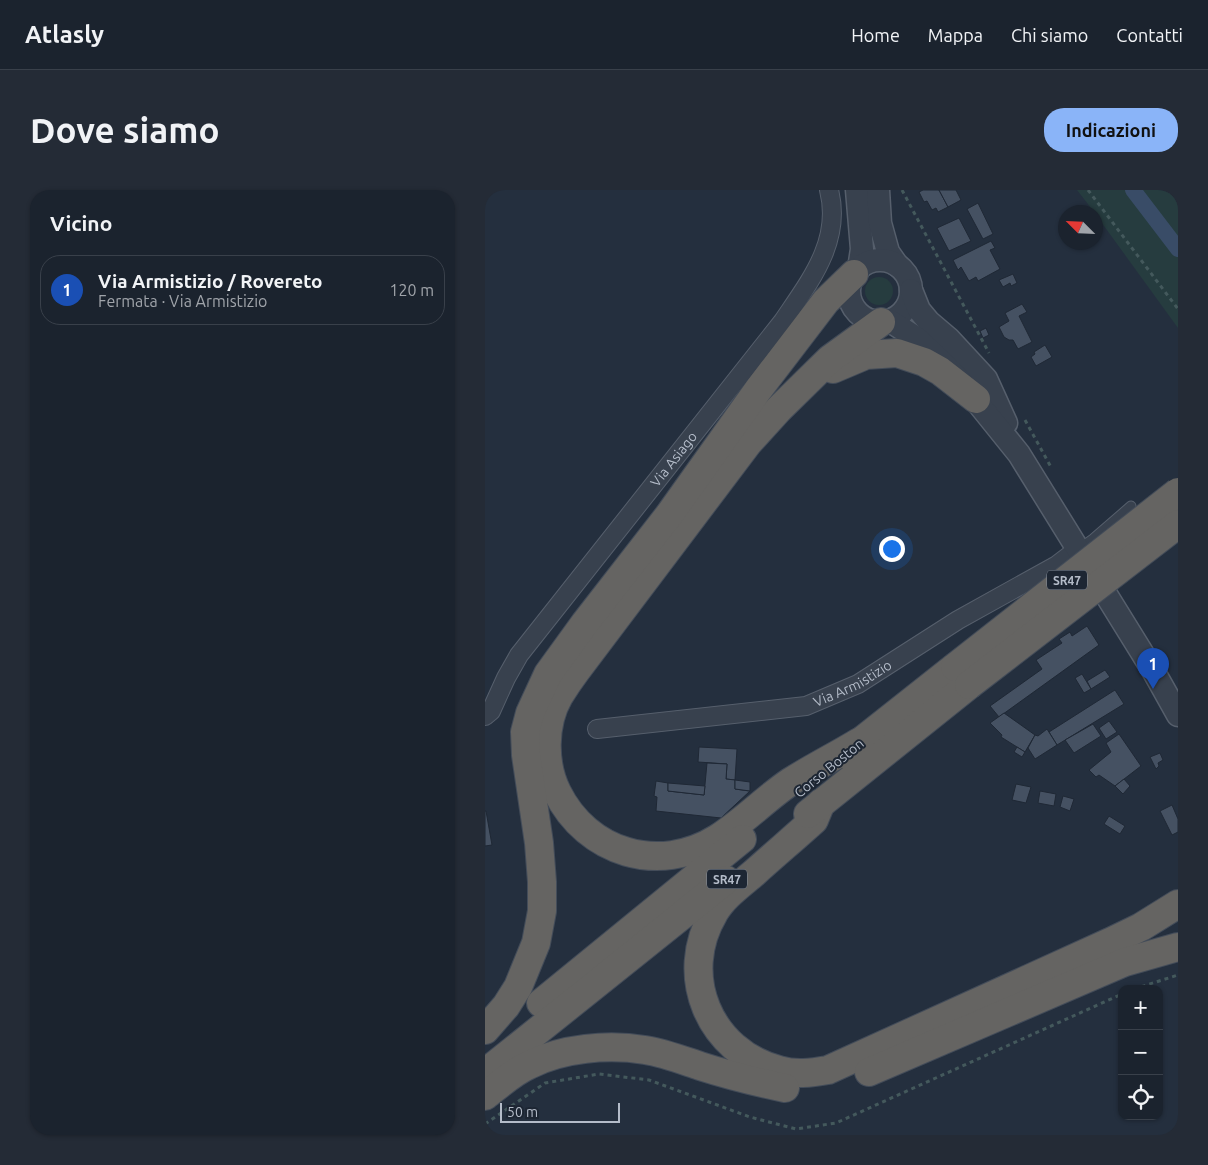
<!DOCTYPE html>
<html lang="it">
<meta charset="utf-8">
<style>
body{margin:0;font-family:Ubuntu,sans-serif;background:#242b36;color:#f1f3f6}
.controls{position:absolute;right:15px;bottom:15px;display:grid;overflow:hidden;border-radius:10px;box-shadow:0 1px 4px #0004}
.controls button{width:45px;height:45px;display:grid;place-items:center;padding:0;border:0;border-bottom:1px solid #39404a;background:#1b232e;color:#f1f3f6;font:25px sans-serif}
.compass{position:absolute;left:573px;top:15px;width:45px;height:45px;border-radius:50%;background:#1b232e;box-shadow:0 1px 4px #0004;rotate:294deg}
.scale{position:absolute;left:15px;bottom:12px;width:120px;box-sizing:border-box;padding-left:5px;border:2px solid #b4bcc9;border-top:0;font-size:14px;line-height:18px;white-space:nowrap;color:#b4bcc9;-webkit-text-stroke:4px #1d2633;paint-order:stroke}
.you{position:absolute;left:406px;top:358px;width:18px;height:18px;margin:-12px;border:4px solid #fff;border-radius:50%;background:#1a73e8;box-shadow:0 0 0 8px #1a73e833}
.badge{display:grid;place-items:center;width:32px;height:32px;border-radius:50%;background:#8ab4f8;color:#fff;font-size:16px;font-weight:700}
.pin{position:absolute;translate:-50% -41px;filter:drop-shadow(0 1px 2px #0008)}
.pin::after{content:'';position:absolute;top:26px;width:18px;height:15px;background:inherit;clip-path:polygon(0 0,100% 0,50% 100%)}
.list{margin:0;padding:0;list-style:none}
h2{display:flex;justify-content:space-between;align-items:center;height:65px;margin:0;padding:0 20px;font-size:21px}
h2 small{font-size:16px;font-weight:400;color:#a0a4aa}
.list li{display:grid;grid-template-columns:32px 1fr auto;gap:15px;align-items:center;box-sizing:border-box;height:70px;margin:0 10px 10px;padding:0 10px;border:1px solid #39404a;border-radius:20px}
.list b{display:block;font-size:19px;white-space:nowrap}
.list p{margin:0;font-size:16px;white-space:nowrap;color:#a0a4aa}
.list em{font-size:16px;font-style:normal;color:#a0a4aa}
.icon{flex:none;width:28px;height:28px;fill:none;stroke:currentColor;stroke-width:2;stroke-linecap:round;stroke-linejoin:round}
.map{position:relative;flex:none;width:693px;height:945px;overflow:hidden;border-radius:20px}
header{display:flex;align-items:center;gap:30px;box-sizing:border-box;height:70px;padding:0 25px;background:#1b232e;border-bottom:1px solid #39404a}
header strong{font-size:24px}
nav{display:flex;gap:28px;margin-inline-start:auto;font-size:18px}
.intro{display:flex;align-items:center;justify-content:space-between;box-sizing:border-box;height:120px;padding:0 30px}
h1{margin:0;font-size:35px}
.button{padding:12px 22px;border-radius:20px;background:#8ab4f8;color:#111;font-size:18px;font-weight:700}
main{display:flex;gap:30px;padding:0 30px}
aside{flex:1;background:#1b232e;border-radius:20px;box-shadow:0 1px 4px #0004}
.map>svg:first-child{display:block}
.green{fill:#263c3f}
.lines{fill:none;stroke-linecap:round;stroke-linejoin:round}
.canal{stroke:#394c67;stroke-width:16}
.building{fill:#455162;stroke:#1f2835}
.service-casing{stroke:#565f6c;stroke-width:11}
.minor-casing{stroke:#565f6c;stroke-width:20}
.tertiary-casing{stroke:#565f6c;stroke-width:25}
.trunk-casing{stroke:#434c59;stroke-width:30}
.path{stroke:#44595c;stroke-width:3;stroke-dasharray:4 4;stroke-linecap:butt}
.service{stroke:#38414e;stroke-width:9}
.minor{stroke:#38414e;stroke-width:18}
.tertiary{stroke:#38414e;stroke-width:22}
.trunk{stroke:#656462;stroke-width:28}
.trunk-bridge-casing{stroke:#434c59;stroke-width:30;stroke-linecap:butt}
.trunk-bridge{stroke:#656462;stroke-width:28}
.labels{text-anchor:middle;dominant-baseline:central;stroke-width:4;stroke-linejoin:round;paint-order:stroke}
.shield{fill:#1d2633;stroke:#878f9c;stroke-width:1}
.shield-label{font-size:12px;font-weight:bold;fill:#b4bcc9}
.street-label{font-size:14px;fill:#b4bcc9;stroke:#1d2633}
</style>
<header>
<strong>Atlasly</strong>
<nav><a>Home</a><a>Mappa</a><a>Chi siamo</a><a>Contatti</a></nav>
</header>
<div class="intro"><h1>Dove siamo</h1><a class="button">Indicazioni</a></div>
<main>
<aside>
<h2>Vicino<small></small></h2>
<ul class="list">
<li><span class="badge" style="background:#1a4fb4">1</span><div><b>Via Armistizio / Rovereto</b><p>Fermata · Via Armistizio</p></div><em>120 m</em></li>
</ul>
</aside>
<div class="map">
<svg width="693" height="945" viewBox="0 0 693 945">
<rect width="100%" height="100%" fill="#242f3e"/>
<g class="green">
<polygon points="592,0 693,0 693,138 611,25 610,22 609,22"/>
<circle cx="394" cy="101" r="14"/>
</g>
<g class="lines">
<polyline class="canal" points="648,0 693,59"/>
</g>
<g class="building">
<polygon points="438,0 454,0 463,17 453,22 451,18 447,20 442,11 439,12 434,2"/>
<polygon points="454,0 471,0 476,10 463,17"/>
<polygon points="493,13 508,44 498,49 482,19"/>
<polygon points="474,28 486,51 464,61 452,38"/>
<polygon points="506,51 510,58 505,60 515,79 493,91 491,87 484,91 476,77 473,80 468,70"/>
<polygon points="528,84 532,93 526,96 525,93 518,97 514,90"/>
<polygon points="537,114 542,122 534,126 547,152 533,159 528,150 524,150 519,147 514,137 524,131 520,123"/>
<polygon points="501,138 504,145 498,148 495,141"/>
<polygon points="560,155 567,167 551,176 546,167 550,164 549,162"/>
<polygon points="602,436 614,455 514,527 505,516 557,479 551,470 577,453 574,449 585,442 587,446"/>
<polygon points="620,480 625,487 606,499 602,491"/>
<polygon points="597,484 606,499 599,503 590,488"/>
<polygon points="630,500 639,514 572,555 564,542"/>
<polygon points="519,523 550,545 540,562 516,547 517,545 505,533"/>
<polygon points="624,531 632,542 621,549 614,538"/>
<polygon points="608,534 616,546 589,563 580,550"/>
<polygon points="562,539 572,555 550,569 543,558 550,545 553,546"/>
<polygon points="634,544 656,576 630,596 614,585 611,587 604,580 626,562 621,553"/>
<polygon points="214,557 252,559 250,590 241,589 242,574 213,572"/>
<polygon points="532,557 540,562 537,567 529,562"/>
<polygon points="675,563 678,570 673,573 674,576 671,579 665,567"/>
<polygon points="222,573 242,574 241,589 250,590 250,599 265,601 236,628 171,621 172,607 169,606 171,591 183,593 183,601 219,605"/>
<polygon points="639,589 645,596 638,604 630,596"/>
<polygon points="250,590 265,592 265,601 250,599"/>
<polygon points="183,593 220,596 219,605 183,601"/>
<polygon points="531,594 546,597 541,613 527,610"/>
<polygon points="555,601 571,604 569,616 553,613"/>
<polygon points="578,606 589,609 585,621 575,617"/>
<polygon points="687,615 693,629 693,642 687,645 675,621"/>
<polygon points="0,621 1,621 7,655 0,656"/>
<polygon points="624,626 640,636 635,644 619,634"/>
</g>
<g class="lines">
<defs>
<polyline id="service" points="594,359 608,349 646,316"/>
<g id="minor">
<path id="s1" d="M0 526 6 521 21 488 34 465 298 131C325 91 357 51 344 0"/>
<path id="s2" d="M112 539 321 516 373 494 473 430 572 375 593 359"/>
</g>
<g id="tertiary">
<polyline points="372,0 377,59 374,79"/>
<polyline points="393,0 395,33 403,62 412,75"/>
<circle cx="395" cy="101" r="31"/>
<polyline points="426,100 434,120 444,132 464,149 501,189 521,233"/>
<polyline points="405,131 433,149 472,187 534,264 669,482 693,525"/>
</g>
<g id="trunk">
<polyline points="348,179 381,165 412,163 439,172 455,181 491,209"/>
<path d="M374 552C351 566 327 578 305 592 280 609 258 632 233 648 174 685 102 663 72 602 58 574 58 534 74 506 79 498 85 489 91 481L263 253 294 219 345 169 396 132"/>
<polyline points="360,564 470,477"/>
<path d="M336 613 329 630C309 648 289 665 269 683 255 695 238 707 229 723 192 785 224 862 294 880 310 885 326 883 343 880L625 752 656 737 693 714"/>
<polyline points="323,624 484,495"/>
<polyline points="56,813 257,649"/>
<polyline points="0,840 21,816 33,797 51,753 57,721 57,692 54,653 41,565 40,542 45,523 63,484 100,433 184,325 273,200 341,111 369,84"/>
<polyline points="384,882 640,772 693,757"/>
<polyline points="0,883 241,690"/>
<path d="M0 906C14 895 28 882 44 875 77 858 123 854 160 860 179 863 197 870 215 876 243 885 271 892 300 898"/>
</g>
</defs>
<use href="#service" class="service-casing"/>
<use href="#minor" class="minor-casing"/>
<use href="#tertiary" class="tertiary-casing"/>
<use href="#trunk" class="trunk-casing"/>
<g class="path">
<polyline points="417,0 504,163"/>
<polyline points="603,0 693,119"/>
<polyline points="540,230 567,279"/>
<polyline points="649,799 693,785"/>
<polyline points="0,934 60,893 114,884 164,890 265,927 311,939 351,933 637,804"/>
</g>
<use href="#service" class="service"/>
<use href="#minor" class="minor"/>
<use href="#tertiary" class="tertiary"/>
<use href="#trunk" class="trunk"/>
<defs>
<g id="trunk-bridge">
<polyline points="470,477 693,302"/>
<polyline points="484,495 693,334"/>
</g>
</defs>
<use href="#trunk-bridge" class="trunk-bridge-casing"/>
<use href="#trunk-bridge" class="trunk-bridge"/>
</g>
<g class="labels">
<g class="shield">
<rect x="562" y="380.5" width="40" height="19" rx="4"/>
<rect x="222" y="679.5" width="40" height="19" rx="4"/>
</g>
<g class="shield-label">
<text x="582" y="390">SR47</text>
<text x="242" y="689">SR47</text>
</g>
<g class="street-label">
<text stroke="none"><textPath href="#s1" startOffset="320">Via Asiago</textPath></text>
<text stroke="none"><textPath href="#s2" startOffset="262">Via Armistizio</textPath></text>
<text transform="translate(344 578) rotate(-39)">Corso Boston</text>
</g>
</g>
</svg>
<div class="controls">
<button>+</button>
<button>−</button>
<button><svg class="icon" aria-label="locate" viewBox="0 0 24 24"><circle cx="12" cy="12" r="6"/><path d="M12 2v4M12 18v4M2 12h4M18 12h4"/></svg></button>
</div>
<svg class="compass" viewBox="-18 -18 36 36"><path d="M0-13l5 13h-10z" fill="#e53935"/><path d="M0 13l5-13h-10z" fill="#a0a4aa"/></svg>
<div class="scale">50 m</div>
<div class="you"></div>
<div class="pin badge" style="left:668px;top:499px;background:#1a4fb4">1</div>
</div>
</main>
